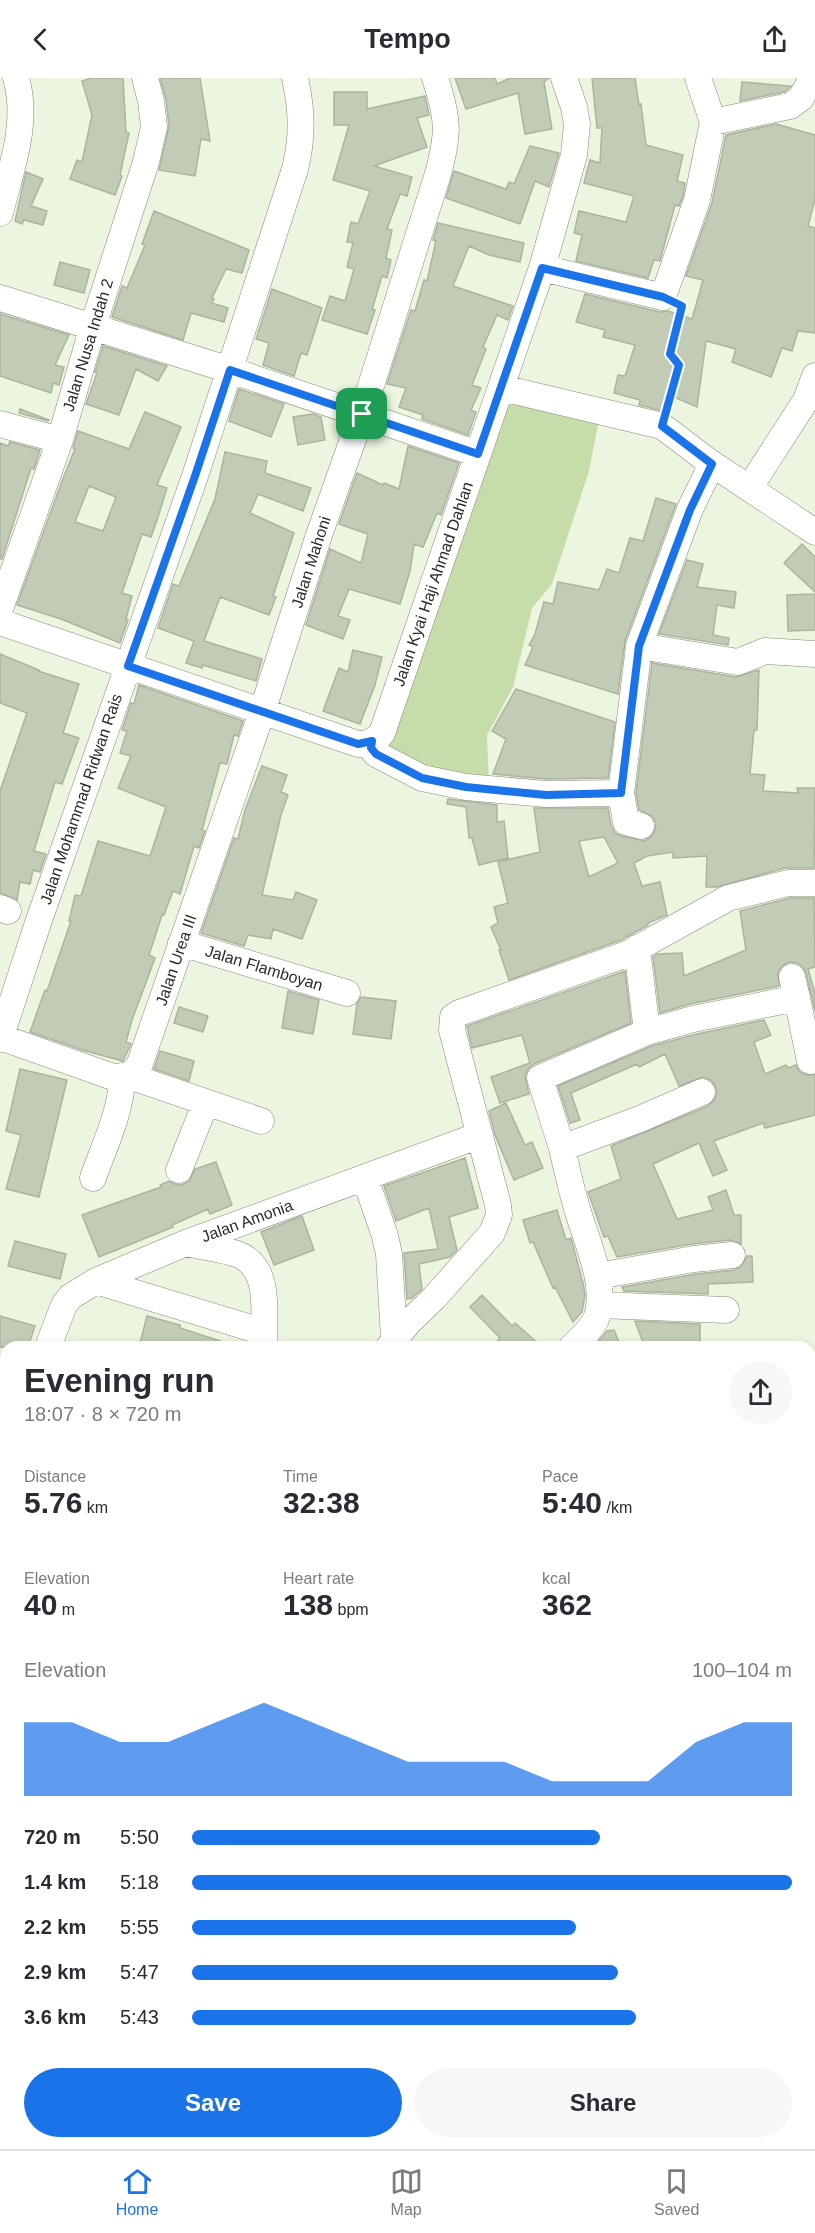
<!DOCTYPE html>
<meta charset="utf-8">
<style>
:root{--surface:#fff;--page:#f7f7f7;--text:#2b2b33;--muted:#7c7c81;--line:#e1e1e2;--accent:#1a73e8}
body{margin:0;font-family:Arial,sans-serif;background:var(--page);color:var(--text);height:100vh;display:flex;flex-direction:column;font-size:22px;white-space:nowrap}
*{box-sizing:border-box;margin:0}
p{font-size:20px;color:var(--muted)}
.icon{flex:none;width:33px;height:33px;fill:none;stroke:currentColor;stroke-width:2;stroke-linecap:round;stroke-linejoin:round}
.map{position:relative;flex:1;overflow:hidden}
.side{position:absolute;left:0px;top:1263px;width:816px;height:808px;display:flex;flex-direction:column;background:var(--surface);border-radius:18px 18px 0 0;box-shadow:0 3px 9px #0003}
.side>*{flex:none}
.pin{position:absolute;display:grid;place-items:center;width:51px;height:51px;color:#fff;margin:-26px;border-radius:12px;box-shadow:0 3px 9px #0006}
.round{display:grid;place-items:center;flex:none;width:63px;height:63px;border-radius:32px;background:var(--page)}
.summary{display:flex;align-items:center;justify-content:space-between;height:102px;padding:0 24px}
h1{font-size:33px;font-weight:700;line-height:45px}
.stats{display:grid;grid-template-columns:repeat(3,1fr);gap:9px;height:102px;padding:6px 24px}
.stats div{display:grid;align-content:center}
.stats b{font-size:30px;font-weight:700}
.stats small{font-size:16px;font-weight:400}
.stats p{font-size:16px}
.chart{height:168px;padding:12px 24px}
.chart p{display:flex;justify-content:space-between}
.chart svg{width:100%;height:108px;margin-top:6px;fill:var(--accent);opacity:.7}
.button{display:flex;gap:12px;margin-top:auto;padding:12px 24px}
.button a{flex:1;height:69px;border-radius:36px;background:var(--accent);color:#fff;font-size:24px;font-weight:700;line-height:69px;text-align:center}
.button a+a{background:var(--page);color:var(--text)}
ul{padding:0 24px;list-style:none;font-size:20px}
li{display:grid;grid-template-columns:96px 72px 1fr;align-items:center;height:45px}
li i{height:15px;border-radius:8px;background:var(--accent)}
header{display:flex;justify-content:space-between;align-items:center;height:78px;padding:0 24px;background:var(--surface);font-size:27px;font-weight:700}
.tabs{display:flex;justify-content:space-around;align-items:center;height:84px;border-top:2px solid var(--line);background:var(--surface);font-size:16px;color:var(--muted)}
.tabs a{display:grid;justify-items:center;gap:3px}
.tabs .active{color:var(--accent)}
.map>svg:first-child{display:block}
.green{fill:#c6dca9}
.building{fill:#c1cbb6;stroke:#abb49f;stroke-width:1.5;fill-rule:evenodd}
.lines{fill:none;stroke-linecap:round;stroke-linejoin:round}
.minor-casing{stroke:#838c78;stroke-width:27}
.path{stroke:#afb7a5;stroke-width:3;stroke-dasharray:6 3;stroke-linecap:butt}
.minor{stroke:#fff;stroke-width:26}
.route-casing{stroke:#fff;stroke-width:12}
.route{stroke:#1a73e8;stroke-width:8}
.labels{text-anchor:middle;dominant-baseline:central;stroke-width:6;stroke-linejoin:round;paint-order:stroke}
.street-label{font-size:16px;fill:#292d24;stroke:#fff}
</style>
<header><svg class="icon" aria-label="back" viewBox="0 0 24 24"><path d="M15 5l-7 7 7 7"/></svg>Tempo<svg class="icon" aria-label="share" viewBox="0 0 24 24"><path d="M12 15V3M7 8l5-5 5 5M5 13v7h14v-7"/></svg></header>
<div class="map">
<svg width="815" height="2071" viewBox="0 0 815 2071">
<rect width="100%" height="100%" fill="#ebf5df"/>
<path class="green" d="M 511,311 L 600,336 L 589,393 L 552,506 L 532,530 L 513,609 L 487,657 L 489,710 L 386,674 Z"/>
<path class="building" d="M 92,0 L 123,0 L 126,54 L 129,55 L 120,97 L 122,98 L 115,117 L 70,101 L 77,82 L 82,84 L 92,37 L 82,3 Z
M 160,0 L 200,0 L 210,63 L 201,61 L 195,98 L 159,92 L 169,48 L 166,21 Z
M 455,0 L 495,0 L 497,6 L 510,0 L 549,0 L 544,4 L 552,51 L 525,56 L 518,15 L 466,31 Z
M 592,0 L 635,0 L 639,27 L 641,26 L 646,67 L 683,77 L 677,103 L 685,105 L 683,118 L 679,128 L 675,127 L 660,183 L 654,182 L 648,200 L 576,183 L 582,157 L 574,155 L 579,133 L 626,144 L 634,118 L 584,105 L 590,82 L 600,85 L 602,50 L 597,50 Z
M 742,4 L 791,8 L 784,14 L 740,23 Z
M 334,14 L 367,14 L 367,31 L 425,18 L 429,37 L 417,40 L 427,69 L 374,88 L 412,99 L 407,118 L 400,116 L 387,151 L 392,152 L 386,180 L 391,182 L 387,200 L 382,198 L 372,232 L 375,232 L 367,256 L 322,242 L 330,218 L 345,223 L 354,191 L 347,189 L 353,165 L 347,164 L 351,144 L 358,146 L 370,113 L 333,102 L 349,47 L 334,47 Z
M 776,46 L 815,57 L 815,121 L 808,148 L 815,150 L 815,255 L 798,253 L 792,273 L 782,270 L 771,299 L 732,284 L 736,271 L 706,263 L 697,329 L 667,316 L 663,333 L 639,327 L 640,322 L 614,315 L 618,297 L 625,298 L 635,267 L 603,259 L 605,252 L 576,244 L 585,216 L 660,234 L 668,233 L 692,241 L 703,202 L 686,198 L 712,125 L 726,57 Z
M 530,68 L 559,75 L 549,109 L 535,103 L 520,146 L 446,120 L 454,93 L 506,111 L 509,104 L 514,106 Z
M 26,94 L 43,101 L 31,128 L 47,133 L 43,147 L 24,142 L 22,146 L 15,143 Z
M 154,133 L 249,172 L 242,195 L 226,191 L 212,220 L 214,221 L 212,225 L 228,230 L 224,244 L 191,235 L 183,262 L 112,239 L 122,208 L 127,210 L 145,167 L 142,166 Z
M 438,145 L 524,165 L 520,184 L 489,177 L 469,168 L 453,208 L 513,228 L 508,242 L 497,237 L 483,269 L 486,271 L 472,307 L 481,310 L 471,332 L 476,334 L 468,357 L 422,341 L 423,337 L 399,329 L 406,310 L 387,306 L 411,232 L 415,233 L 424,202 L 427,203 L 436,163 L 433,162 Z
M 60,184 L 90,192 L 84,215 L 54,207 Z
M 272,211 L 322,230 L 307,277 L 301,275 L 294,298 L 263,287 L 269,265 L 256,261 Z
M 0,236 L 69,257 L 55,287 L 64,289 L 59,307 L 53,305 L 51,315 L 0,298 Z
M 103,268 L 167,288 L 158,303 L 136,291 L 119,337 L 86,326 L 97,295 L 95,294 Z
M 239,311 L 284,326 L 271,359 L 229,343 Z
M 20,331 L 49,342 L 48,343 L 19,335 Z
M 145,334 L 181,349 L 157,407 L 167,410 L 158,439 L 151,459 L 142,456 L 122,515 L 132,518 L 126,541 L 128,542 L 120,565 L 61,541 L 17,527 L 62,403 L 75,371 L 73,370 L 78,353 L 129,371 ZM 89,408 L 116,419 L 103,453 L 75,444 Z
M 313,336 L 321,339 L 325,362 L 298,367 L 293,339 Z
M 10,364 L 40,372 L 34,391 L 31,390 L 2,481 L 0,481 L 0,365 L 8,368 Z
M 408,368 L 459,385 L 441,437 L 437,435 L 423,469 L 414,466 L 410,493 L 400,526 L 349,511 L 338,538 L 350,542 L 343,561 L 306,547 L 330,471 L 361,485 L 368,456 L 339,446 L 357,395 L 383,407 L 384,405 L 399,411 Z
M 225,374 L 267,383 L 265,395 L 311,410 L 303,433 L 258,416 L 250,435 L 294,455 L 273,518 L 276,519 L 269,537 L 220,519 L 204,563 L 262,581 L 256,603 L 203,587 L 202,590 L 186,585 L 194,563 L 158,550 L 173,506 L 179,508 L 215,421 Z
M 656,420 L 676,426 L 625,563 L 618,616 L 525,587 L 533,569 L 529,567 L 535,556 L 544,524 L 553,526 L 558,504 L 599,512 L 607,491 L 619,495 L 630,460 L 643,463 Z
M 802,466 L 815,479 L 815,514 L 784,485 Z
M 687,482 L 703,486 L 697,509 L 736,514 L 734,530 L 717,527 L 713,557 L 729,560 L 728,567 L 659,556 Z
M 815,516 L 815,552 L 788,553 L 787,517 Z
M 353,572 L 382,579 L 375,607 L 360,646 L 323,633 L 339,590 L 348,594 Z
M 0,576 L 39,592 L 38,593 L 79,606 L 63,655 L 79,660 L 62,706 L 55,704 L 34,773 L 46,776 L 40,794 L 33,792 L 30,806 L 20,804 L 17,822 L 0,815 L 0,713 L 27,635 L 0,625 Z
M 652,585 L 736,599 L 759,592 L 757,652 L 754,652 L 750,696 L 765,697 L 763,713 L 798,715 L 797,710 L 815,710 L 814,790 L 785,790 L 717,809 L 706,809 L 707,778 L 673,780 L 673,774 L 647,778 L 634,785 L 642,808 L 660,804 L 667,837 L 648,845 L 648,847 L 621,862 L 509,902 L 499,872 L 501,872 L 491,849 L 498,845 L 494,829 L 508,825 L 498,784 L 540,774 L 534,730 L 608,730 L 611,747 L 615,755 L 622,758 L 644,763 L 651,759 L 655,752 L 656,745 L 652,738 L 639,732 L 636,715 ZM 604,759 L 618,785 L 589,799 L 579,763 Z
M 139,607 L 243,643 L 238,658 L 234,657 L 227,686 L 220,685 L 202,752 L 205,753 L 199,770 L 194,768 L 180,816 L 173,813 L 164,837 L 162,837 L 149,877 L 155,880 L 132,942 L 126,964 L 131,966 L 123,983 L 82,972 L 30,954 L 45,912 L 47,913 L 71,843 L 69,843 L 75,817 L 81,818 L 98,763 L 150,778 L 166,729 L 118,710 L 131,678 L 120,675 L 127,653 L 122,652 L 131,625 L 134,626 Z
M 516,611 L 615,644 L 608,700 L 547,701 L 493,696 L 506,661 L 492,653 Z
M 262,688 L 287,697 L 281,714 L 288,717 L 281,737 L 262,817 L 293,822 L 296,814 L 317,822 L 302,861 L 273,851 L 271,861 L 248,857 L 244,868 L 201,855 L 234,760 L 238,761 L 245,732 Z
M 448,721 L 497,727 L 497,744 L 504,743 L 508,780 L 479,787 L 472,760 L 469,760 L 466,729 L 447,726 Z
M 790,820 L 814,820 L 815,889 L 808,891 L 815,915 L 815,933 L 806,895 L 803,889 L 797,885 L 789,884 L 782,888 L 778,894 L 779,908 L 690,926 L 660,935 L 653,879 L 657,876 L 682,875 L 684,898 L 746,872 L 740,833 Z
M 625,893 L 631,945 L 534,986 L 528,991 L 525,998 L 529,1016 L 500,1025 L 491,999 L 530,985 L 522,957 L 472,970 L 467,948 Z
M 288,913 L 319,922 L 313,956 L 282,950 Z
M 361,919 L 396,923 L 391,961 L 353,956 L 357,926 Z
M 179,929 L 208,938 L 203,954 L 174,945 Z
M 764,942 L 771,957 L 754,964 L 765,996 L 786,987 L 788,990 L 796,987 L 799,993 L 805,997 L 815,997 L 815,1037 L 765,1050 L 763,1045 L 714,1063 L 727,1092 L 713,1098 L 699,1065 L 653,1086 L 677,1141 L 713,1132 L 708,1119 L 726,1112 L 734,1137 L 741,1137 L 741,1166 L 730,1162 L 692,1166 L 617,1179 L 608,1158 L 604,1159 L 588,1114 L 621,1101 L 611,1068 L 708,1028 L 714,1022 L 717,1015 L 716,1009 L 711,1002 L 703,999 L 679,1008 L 665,976 L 639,989 L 637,986 L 571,1015 L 580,1042 L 570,1045 L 558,1008 L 652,968 L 697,956 Z
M 160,973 L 194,983 L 189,1003 L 154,991 Z
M 20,991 L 67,1002 L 39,1119 L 6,1111 L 21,1057 L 6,1053 Z
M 506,1025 L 525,1067 L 532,1064 L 543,1090 L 514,1102 L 495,1057 L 489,1033 Z
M 465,1080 L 478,1130 L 449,1139 L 457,1172 L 450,1179 L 419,1186 L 422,1211 L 412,1220 L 407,1221 L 404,1175 L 438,1171 L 429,1130 L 396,1143 L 384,1108 Z
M 216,1084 L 232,1127 L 210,1136 L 208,1131 L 172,1147 L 173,1149 L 99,1179 L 82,1137 L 161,1109 L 160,1107 L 169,1103 L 174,1106 L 182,1107 L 189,1103 L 195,1091 Z
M 557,1132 L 566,1162 L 571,1160 L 583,1205 L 585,1217 L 582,1234 L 573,1244 L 555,1209 L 553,1210 L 533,1164 L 530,1165 L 523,1142 Z
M 302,1138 L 314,1172 L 274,1187 L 261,1154 Z
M 15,1163 L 66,1176 L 60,1201 L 8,1188 Z
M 747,1178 L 752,1178 L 753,1204 L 708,1206 L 708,1216 L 624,1213 L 622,1209 L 696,1196 L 734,1192 L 741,1189 Z
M 482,1217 L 512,1248 L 515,1245 L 542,1269 L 492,1269 L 500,1260 L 470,1229 Z
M 0,1238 L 35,1248 L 28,1269 L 0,1269 Z
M 147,1238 L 180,1247 L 180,1250 L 230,1266 L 230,1269 L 139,1269 Z
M 635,1243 L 700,1246 L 700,1266 L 644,1267 Z
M 614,1252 L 621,1269 L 594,1269 L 607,1253 Z"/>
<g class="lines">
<defs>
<path id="minor" d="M 713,44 L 790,28 L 801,20 L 812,0
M 0,135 C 11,91 29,45 16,0
M 542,190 L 663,219 L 697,122 L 713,44 L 698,0
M 0,220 L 230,292 L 478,376
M 502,310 L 662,348 L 708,383 L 815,454
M 0,346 L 60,362
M 712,386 L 690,431 L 639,568 L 738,584 L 765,573 L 815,576
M 750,409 L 806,322 L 815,298
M 0,531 L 60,362 L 93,248 L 146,84 L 154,49 L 151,23 L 145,0
M 0,544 L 358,666 C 368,666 376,663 382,655 L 542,190 L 574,77 L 577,46 L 574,29 L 564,0
M 372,663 L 371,670 L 376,676 L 422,700 L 466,709 L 546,716 L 621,715 L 639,568
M 621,715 L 626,744 L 641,748
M 0,830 L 8,833
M 181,865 L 347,915
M 637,870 L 647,954
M 792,899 L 797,920
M 0,959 L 113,999 L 129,998 L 139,988 L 262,634 L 319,457 L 362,336 L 437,99 C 449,57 449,42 435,0
M 0,961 L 38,845 L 195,398 L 295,91 C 303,59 302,32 295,0
M 129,998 L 261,1043
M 562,1070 L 540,1000 L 647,954 L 693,941 L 797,920 L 810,983
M 179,1092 L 206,1024
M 93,1100 C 104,1068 122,1033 122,998
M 365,1100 L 385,1158 L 389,1176 L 394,1260
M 186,1165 C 202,1169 221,1171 237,1176 C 273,1189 263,1239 264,1269
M 598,1198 L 694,1181 L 732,1177
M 96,1203 L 264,1254
M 599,1227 L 726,1232
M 48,1269 L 64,1227 L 70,1219 L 96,1203 L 186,1165 L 480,1057
M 389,1269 L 408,1245 L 434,1220 L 492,1155 L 499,1137 L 498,1127 L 452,952 L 453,939 L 459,935 L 627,876 L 728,820 L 788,805 L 815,805
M 572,1269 C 581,1260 591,1252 596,1241 C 608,1211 588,1166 579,1137 C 572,1115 567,1092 562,1070 L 640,1041 L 702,1014
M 0,1308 L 6,1309
M 0,1405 L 6,1388
M 810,1492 L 815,1491
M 0,1556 L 6,1558
M 0,1701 L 6,1703
M 0,1790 L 6,1775
M 810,1805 L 815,1806
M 810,2041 L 815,2017
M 244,2066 L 246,2071
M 371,2066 L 373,2071
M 536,2066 L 537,2071
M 40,2071 L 42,2066
M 183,2071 L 185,2066
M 787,2071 L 793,2066"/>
</defs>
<use href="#minor" class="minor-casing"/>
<path class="path" d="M 667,328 L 679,287 L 670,276 L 681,232
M 810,1912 L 815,1911
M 657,2066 L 661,2071
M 702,2071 L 713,2066"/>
<use href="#minor" class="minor"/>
</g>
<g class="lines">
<defs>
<path id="route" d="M 542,190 L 663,219 L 682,228 L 670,276 L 679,287 L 662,348 L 712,386 L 690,432 L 639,568 L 621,715 L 546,717 L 466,709 L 422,700 L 376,676 L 371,670 L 372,663 L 358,666 L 128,588 L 195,398 L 230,292 L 478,376 Z"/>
</defs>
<use href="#route" class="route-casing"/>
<use href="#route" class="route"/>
</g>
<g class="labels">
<g class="street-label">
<text transform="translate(88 267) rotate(-73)">Jalan Nusa Indah 2</text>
<text transform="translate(311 484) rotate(-72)">Jalan Mahoni</text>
<text transform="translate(433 506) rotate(-71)">Jalan Kyai Haji Ahmad Dahlan</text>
<text transform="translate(81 721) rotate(-71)">Jalan Mohammad Ridwan Rais</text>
<text transform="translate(176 882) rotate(-71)">Jalan Urea III</text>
<text transform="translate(264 890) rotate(17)">Jalan Flamboyan</text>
<text transform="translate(247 1143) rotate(-20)">Jalan Amonia</text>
</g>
</g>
</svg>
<div class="pin" style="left:362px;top:336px;background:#1e9e55"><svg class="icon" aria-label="arrive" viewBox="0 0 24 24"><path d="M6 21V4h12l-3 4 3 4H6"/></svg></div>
<section class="side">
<div class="summary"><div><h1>Evening run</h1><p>18:07 · 8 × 720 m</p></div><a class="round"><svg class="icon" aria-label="share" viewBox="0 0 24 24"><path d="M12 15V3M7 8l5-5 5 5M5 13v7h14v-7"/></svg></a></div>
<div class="stats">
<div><p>Distance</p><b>5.76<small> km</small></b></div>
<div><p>Time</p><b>32:38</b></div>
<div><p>Pace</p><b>5:40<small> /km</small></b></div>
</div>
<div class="stats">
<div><p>Elevation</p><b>40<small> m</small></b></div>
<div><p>Heart rate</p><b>138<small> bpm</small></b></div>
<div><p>kcal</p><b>362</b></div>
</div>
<div class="chart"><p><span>Elevation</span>100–104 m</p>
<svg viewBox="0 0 160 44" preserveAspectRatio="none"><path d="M0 44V14L10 14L20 22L30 22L40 14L50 6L60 14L70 22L80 30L90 30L100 30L110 38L120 38L130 38L140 22L150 14L160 14V44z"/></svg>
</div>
<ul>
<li><b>720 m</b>5:50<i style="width:68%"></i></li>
<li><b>1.4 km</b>5:18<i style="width:100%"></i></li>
<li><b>2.2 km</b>5:55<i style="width:64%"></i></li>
<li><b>2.9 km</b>5:47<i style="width:71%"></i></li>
<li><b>3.6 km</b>5:43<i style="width:74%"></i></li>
</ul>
<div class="button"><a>Save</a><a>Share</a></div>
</section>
</div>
<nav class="tabs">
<a class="active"><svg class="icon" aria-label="home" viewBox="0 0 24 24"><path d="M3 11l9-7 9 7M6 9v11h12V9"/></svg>Home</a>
<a><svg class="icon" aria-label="map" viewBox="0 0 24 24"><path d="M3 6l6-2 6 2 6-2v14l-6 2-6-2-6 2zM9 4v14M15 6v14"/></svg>Map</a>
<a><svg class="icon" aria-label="saved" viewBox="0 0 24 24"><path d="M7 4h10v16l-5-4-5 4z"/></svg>Saved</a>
</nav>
